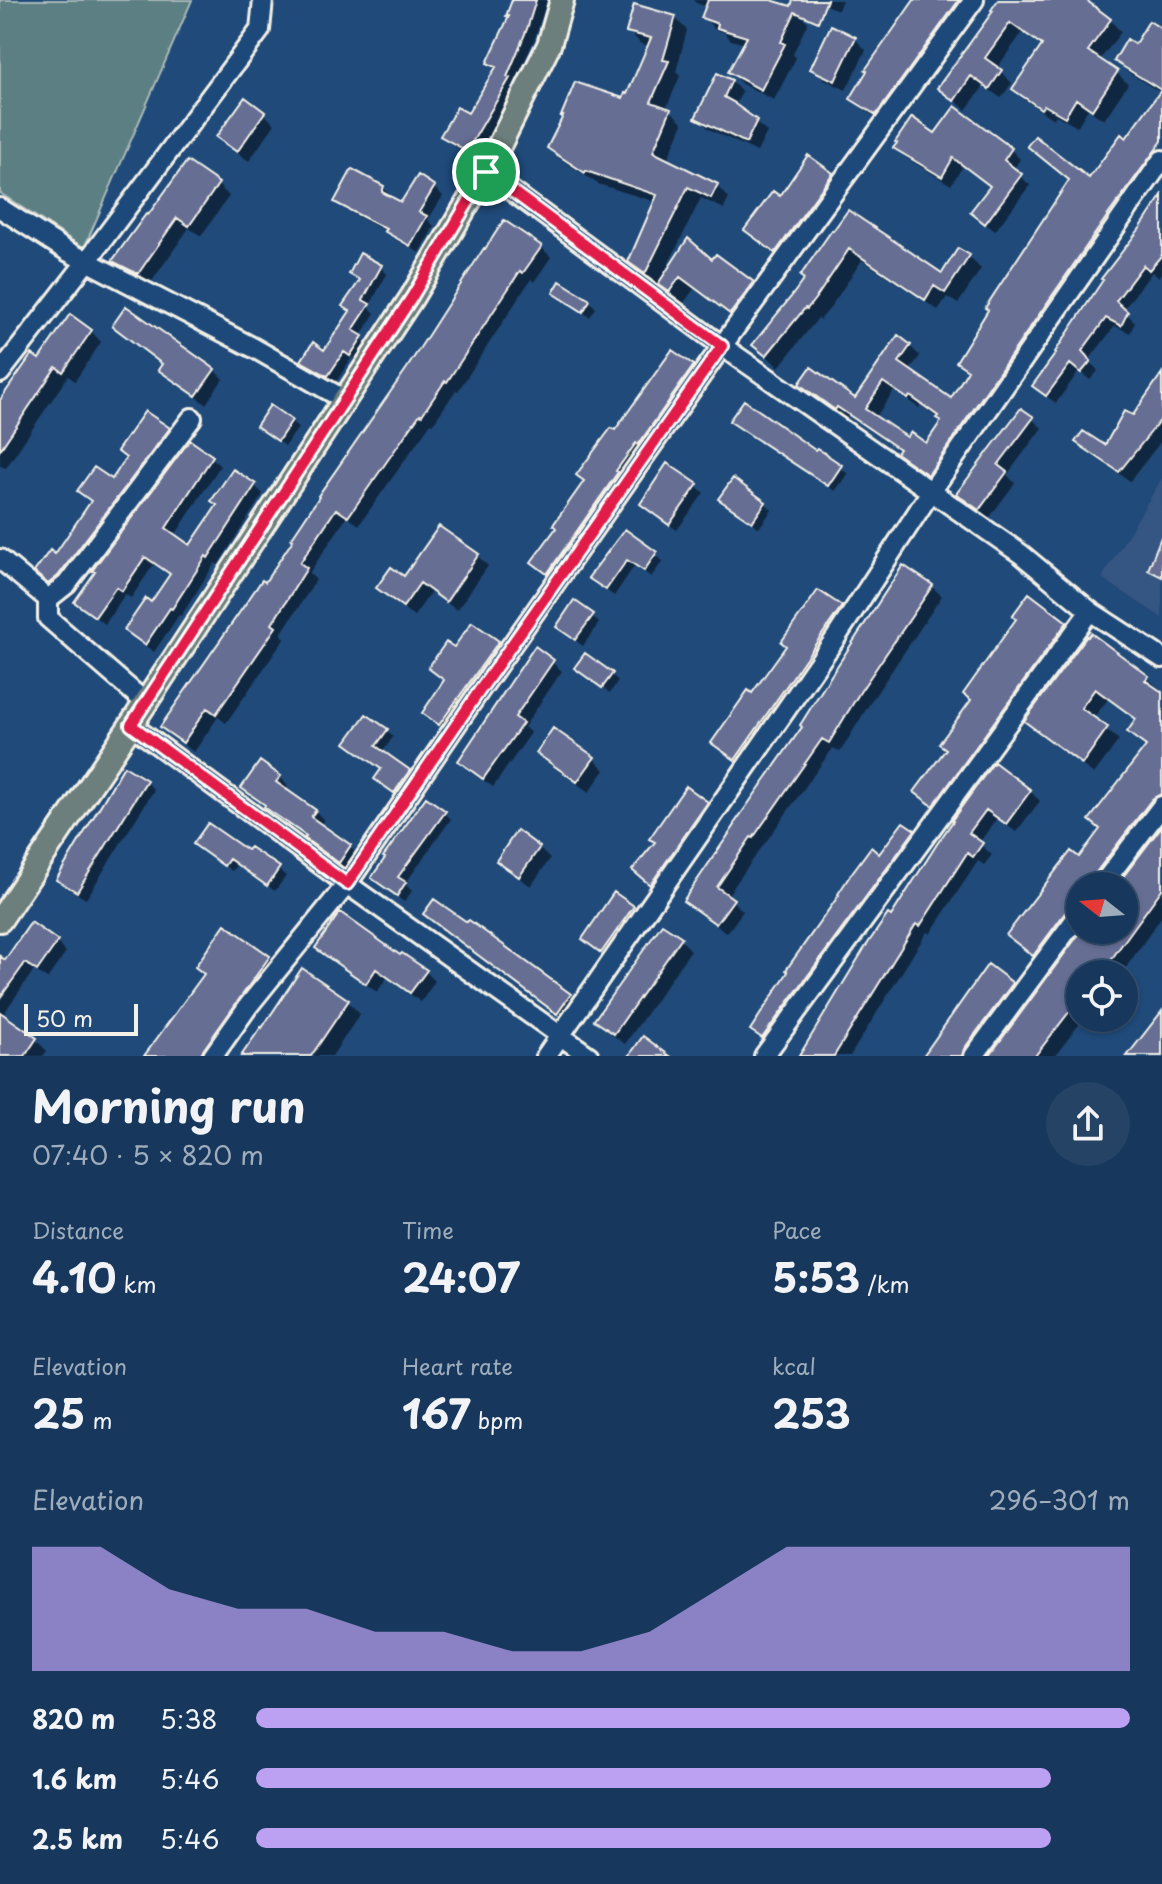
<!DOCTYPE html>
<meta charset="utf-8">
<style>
:root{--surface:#17385c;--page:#244365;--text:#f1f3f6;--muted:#9eacbb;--line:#365272;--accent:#bca0f2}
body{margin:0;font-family:"Playpen Sans",sans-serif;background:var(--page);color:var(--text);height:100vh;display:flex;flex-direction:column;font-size:30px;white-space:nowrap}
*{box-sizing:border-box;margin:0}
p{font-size:26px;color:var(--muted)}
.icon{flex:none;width:44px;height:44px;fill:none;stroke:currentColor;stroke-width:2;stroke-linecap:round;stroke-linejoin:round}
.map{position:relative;height:1056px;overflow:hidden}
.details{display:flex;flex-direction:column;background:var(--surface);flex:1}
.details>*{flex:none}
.needle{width:52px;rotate:287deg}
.tools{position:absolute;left:1066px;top:872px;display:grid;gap:16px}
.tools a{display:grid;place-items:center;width:72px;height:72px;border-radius:50%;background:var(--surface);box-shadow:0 2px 6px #0004,0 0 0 2px var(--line);font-size:40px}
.scale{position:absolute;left:24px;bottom:20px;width:114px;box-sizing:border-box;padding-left:8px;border:4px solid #f4f1e8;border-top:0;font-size:22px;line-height:28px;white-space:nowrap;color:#f4f1e8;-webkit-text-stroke:6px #1f4a7a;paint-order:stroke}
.pin{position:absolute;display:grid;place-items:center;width:68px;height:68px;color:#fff;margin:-34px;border:4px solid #fff;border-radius:50%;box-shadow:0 2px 8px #0007}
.round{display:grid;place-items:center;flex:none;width:84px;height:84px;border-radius:42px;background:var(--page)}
.summary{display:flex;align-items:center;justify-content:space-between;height:136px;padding:0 32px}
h1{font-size:44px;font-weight:700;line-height:60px}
.stats{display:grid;grid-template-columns:repeat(3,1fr);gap:12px;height:136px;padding:8px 32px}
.stats div{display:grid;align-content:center}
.stats b{font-size:40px;font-weight:700}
.stats small{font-size:22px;font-weight:400}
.stats p{font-size:22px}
.chart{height:224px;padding:16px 32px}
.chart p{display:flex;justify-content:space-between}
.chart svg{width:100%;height:144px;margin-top:8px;fill:var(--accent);opacity:.7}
ul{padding:0 32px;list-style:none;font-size:26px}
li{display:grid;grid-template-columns:128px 96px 1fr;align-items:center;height:60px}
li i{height:20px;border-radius:10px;background:var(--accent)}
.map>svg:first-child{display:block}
.built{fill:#345582}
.green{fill:#5c7f83;stroke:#a8b8b6;stroke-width:2}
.shadow{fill:#0007;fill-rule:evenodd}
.building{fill:#666e94;stroke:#f4f1e8;stroke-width:2;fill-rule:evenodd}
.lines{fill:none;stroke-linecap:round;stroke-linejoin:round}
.minor-casing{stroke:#f4f1e8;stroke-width:24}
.major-casing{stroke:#f4f1e8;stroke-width:28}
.minor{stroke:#1f4a7a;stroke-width:18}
.major{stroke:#6c7f7c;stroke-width:22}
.route-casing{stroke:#fff;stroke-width:16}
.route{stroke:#e11d48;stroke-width:10}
</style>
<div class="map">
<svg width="1162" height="1056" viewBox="0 0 1162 1056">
<rect width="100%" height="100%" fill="#1f4a7a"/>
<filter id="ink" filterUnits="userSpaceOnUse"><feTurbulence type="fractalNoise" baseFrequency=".0125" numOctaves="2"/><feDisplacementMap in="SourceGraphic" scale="16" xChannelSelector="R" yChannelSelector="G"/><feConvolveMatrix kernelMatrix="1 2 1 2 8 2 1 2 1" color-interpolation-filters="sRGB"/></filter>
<g filter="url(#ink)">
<path class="built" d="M 1162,478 L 1162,618 L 1102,578 Z"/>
<path class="green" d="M 0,0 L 192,0 L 84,248 L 0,193 Z"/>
<path class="shadow" d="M 514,0 L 547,0 L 535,38 L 514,85 L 517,88 L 476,158 L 451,144 L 442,135 L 469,116 L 496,70 L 489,63 L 510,17 Z
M 693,0 L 763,0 L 796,10 L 808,22 L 793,54 L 796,58 L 774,100 L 742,84 L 730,72 L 745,44 L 731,40 L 724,32 L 716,30 L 704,18 L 707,7 L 696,3 Z
M 812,0 L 842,0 L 838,10 Z
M 917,0 L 964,0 L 887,124 L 863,109 L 853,98 Z
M 1001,0 L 1088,0 L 1086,3 L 1110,20 L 1121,32 L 1099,61 L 1117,73 L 1128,84 L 1104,120 L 1088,109 L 1077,127 L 1056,115 L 1053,119 L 1025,100 L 1014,89 L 1043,47 L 1022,33 L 997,68 L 1012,83 L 1001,98 L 984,86 L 966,110 L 940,88 L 996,12 Z
M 675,18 L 687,30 L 676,72 L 680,76 L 666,109 L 670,110 L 683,123 L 667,161 L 716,185 L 729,198 L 724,209 L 701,198 L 663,275 L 665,277 L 713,262 L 752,284 L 766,297 L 745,326 L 694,289 L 683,304 L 659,282 L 658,285 L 643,274 L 630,261 L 656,202 L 598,184 L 562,160 L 549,148 L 628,96 L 650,46 L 641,44 L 629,31 Z
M 1162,31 L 1162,135 L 1161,93 L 1128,72 L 1117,60 Z
M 855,39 L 866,50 L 846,90 L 824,79 L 813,68 Z
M 731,81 L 742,92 L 735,106 L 767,132 L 757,152 L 709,129 L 698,118 Z
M 245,100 L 264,114 L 275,124 L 249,161 L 230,148 L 219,137 Z
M 956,109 L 1011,150 L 1020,159 L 1013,170 L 1030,185 L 995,231 L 982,221 L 991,187 L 963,166 L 951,185 L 905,157 L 896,148 L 936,136 Z
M 1155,150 L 1162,157 L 939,483 L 909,463 L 899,452 L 900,451 L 848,416 L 846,419 L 811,394 L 801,383 L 855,401 L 910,346 L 920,356 L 909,371 L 951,401 L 969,373 L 959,362 L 990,310 L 1089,181 ZM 894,391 L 919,408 L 920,405 L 943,422 L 926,446 L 908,440 L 875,418 Z
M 187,163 L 218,185 L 229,196 L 201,236 L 189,228 L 150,284 L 126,272 L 115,261 L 149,218 Z
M 832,174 L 843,185 L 786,263 L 757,241 L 746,230 L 780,199 Z
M 383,188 L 392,197 L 391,199 L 402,205 L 434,188 L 443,196 L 428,220 L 434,226 L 420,253 L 396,240 L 389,233 L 346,210 L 337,201 Z
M 1162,199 L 1162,273 L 1158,277 L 1152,272 L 1123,310 L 1135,322 L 1130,333 L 1115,326 L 1089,360 L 1098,371 L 1090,380 L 1079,371 L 1056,403 L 1043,394 Z
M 849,213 L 943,275 L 959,250 L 969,257 L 981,269 L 958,304 L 947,297 L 938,310 L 862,260 L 830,308 L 820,320 L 818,318 L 779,367 L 755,345 L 793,298 Z
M 541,247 L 551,257 L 534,282 L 531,279 L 458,391 L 456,390 L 433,424 L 431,423 L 359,525 L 347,517 L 309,573 L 316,580 L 281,634 L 285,638 L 226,723 L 218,717 L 194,752 L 172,737 L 162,727 L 265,584 L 322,497 Z
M 380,267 L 387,274 L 369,307 L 375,313 L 360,337 L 368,345 L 357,361 L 352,357 L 336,382 L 310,367 L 303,361 L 325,352 L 351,312 L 345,306 L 361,282 L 352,273 Z
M 555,292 L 589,301 L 596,308 L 590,317 L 562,299 Z
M 115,326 L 214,370 L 223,379 L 206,404 L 170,379 L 160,370 L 164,365 L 124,335 Z
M 91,331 L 101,342 L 75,381 L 68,376 L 6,468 L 0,466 L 0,404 L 39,362 Z
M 692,367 L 700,375 L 556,580 L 534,562 L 558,528 L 615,433 Z
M 1162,376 L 1162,440 L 1130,481 L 1087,452 L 1078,442 L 1106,448 L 1133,417 Z
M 1032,419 L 1042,428 L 1007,475 L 1015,483 L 989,518 L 968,503 L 958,494 Z
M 291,421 L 298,428 L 285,446 L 258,425 Z
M 739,427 L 816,453 L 817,450 L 848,474 L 835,491 Z
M 168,429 L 177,439 L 59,592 L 46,581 L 56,557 L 92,503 L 80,491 L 112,482 L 128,459 Z
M 212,458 L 220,466 L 174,537 L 190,548 L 219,506 L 234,471 L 255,486 L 263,494 L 218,565 L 215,563 L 181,616 L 179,615 L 154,652 L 135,639 L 126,630 L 152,605 L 172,576 L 154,564 L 131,598 L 125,594 L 105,624 L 85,610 L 77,602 Z
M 668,466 L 704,493 L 677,530 L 649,511 Z
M 765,503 L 772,510 L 759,528 L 728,505 Z
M 625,532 L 663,561 L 651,577 L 635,565 L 614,596 L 598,584 Z
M 478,556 L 488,566 L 457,610 L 431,592 L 414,616 L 388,598 L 378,588 Z
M 931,586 L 942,596 L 870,703 L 840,752 L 833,748 L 727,896 L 743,911 L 727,933 L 696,911 L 686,901 L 804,727 Z
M 840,608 L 851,619 L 747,769 L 725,753 L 714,743 L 753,696 L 788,646 Z
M 592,616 L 599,623 L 583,646 L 558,627 Z
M 1066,623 L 1077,634 L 944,815 L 917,792 Z
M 1087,639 L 1147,677 L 1159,689 L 1157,691 L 1162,695 L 1162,812 L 1106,886 L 1080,886 L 1080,921 L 1046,966 L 1020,946 L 1008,935 L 1079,860 L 1101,830 L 1148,748 L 1130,732 L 1138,721 L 1108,699 L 1093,719 L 1119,740 L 1094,774 L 1038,733 L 1027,721 Z
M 498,642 L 507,651 L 449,732 L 424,712 L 446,682 L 430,668 L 454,650 Z
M 536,649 L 562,671 L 524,727 L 531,733 L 493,787 L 469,770 L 460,761 Z
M 576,668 L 611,674 L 618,681 L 610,693 Z
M 387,730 L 393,737 L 382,753 L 416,779 L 402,799 L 377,779 L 383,770 L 348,743 Z
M 554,731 L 594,759 L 605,770 L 589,792 L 549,764 L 538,753 Z
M 280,777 L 288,786 L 285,790 L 315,811 L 324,820 L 320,825 L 350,847 L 358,855 L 348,870 L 315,846 L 306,836 L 275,815 L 244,787 Z
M 146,781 L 154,790 L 86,899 L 67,888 L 58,879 Z
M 1030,791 L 1040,801 L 1016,832 L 997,818 L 979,843 L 992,855 L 984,865 L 978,861 L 930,934 L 927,932 L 850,1056 L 801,1056 L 956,821 Z
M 706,803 L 716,813 L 660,893 L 644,880 Z
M 444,812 L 451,819 L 405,884 L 412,891 L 404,902 L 374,878 Z
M 1162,829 L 1162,916 L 1125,969 L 1120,974 L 1080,974 L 1080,1018 L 1084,1018 L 1055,1056 L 991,1056 L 1085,930 L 1124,930 L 1124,886 L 1119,886 Z
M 913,832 L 921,839 L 771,1044 L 760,1037 L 752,1030 L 880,856 Z
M 539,848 L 550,859 L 531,886 L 509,871 L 498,860 Z
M 251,849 L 286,876 L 275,891 L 237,864 L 232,871 L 203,851 L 248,853 Z
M 633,908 L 644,919 L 613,962 L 595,949 L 584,938 Z
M 425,914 L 468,925 L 469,923 L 570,996 L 577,1003 L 565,1019 Z
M 32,925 L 57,943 L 66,952 L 47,979 L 34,970 L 2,1016 L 36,1040 L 47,1051 L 43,1056 L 2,1056 L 0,1055 L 0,963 L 5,962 Z
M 225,927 L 269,958 L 280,969 L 217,1056 L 146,1056 L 205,975 Z
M 680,939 L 691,950 L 625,1044 L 607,1031 L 596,1020 Z
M 317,947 L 401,958 L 425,971 L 435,981 L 421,1002 L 387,978 L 377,992 L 327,957 Z
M 1012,984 L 1023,996 L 979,1056 L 926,1056 Z
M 347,1001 L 360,1014 L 332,1056 L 242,1056 Z"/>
<path class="building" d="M 512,0 L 536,0 L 527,29 L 507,77 L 510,78 L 467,151 L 440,136 L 457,107 L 468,113 L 496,67 L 487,63 L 509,16 L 506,16 Z
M 708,0 L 771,0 L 791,6 L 793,0 L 827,0 L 818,22 L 795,12 L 781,42 L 785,44 L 761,90 L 728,72 L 747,37 L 717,28 L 718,24 L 701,18 Z
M 914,0 L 959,0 L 876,115 L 850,99 L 867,71 L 865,70 Z
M 998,0 L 1086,0 L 1111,19 L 1088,51 L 1118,71 L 1092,110 L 1076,99 L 1065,117 L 1044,105 L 1041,109 L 1012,89 L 1042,45 L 1010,23 L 985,58 L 1002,70 L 989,89 L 971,76 L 954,101 L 937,88 L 993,11 L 991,10 Z
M 634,4 L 676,16 L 663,60 L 669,61 L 651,102 L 671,109 L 653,152 L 718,184 L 711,198 L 688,187 L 645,274 L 628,262 L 657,195 L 586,171 L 585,173 L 547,148 L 563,116 L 561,116 L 575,82 L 623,98 L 625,93 L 627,94 L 651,38 L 626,32 Z
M 1149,21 L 1162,29 L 1162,141 L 1108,215 L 928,475 L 896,453 L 899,449 L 837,407 L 835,410 L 799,384 L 811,367 L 855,398 L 898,335 L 911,345 L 899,362 L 951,398 L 968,370 L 956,362 L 988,310 L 985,308 L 1069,180 L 1027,146 L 1035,136 L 1089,178 L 1121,134 L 1126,138 L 1161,90 L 1114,61 L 1127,39 L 1135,44 ZM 883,382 L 908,399 L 910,396 L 938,416 L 936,418 L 941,421 L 926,443 L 911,432 L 907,437 L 865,409 Z
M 831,25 L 856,37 L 835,81 L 810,69 Z
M 717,73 L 732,80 L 724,97 L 735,103 L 735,104 L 757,120 L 746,143 L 695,118 Z
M 245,97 L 265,112 L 237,152 L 216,137 Z
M 955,106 L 1012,148 L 1004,160 L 1022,174 L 985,224 L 970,212 L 990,186 L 953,158 L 942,177 L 893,148 L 897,143 L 895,142 L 912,117 L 935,133 Z
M 808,155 L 833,173 L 775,253 L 744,230 L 773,191 L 780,196 Z
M 187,161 L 219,183 L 189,226 L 177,218 L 138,274 L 112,261 L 146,214 L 148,215 Z
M 352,169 L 384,186 L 382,192 L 401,202 L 418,175 L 435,186 L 419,212 L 427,216 L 410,246 L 384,231 L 386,229 L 334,202 Z
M 1162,195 L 1162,255 L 1149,270 L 1143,265 L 1116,301 L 1128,312 L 1121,326 L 1106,318 L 1082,351 L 1091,361 L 1081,373 L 1070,364 L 1046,396 L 1032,386 L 1056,353 L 1055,352 L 1103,280 L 1101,279 L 1141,227 Z
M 848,210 L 942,273 L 958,248 L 970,255 L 945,293 L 934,286 L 925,300 L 849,249 L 818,295 L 807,309 L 805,308 L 766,356 L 752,345 L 791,297 L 804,279 L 800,276 L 832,230 L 833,231 Z
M 504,220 L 542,246 L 523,273 L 520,271 L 447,382 L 445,381 L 422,415 L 420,414 L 348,517 L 336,509 L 300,563 L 307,568 L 272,624 L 276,627 L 216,714 L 207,708 L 183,743 L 160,727 L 262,580 L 265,582 L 293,540 L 291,539 L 319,497 L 318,496 L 407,368 L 484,248 L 485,249 Z
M 688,238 L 712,259 L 716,254 L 754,282 L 730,314 L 680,277 L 669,292 L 658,284 Z
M 360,253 L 382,265 L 363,300 L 370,304 L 353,330 L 363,336 L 350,356 L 344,352 L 328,376 L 301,361 L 313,342 L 324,350 L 350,311 L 342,306 L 360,280 L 349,274 Z
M 560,281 L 590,300 L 583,312 L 553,293 Z
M 126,306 L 215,369 L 196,396 L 158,370 L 162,364 L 112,326 Z
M 70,314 L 92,330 L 63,372 L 56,367 L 0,450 L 0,400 L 32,354 L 39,359 Z
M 672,350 L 694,365 L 638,445 L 636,443 L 616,471 L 618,472 L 547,574 L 531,562 L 556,528 L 553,525 L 584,481 L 576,475 L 611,428 L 615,430 Z
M 1162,373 L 1162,418 L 1119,472 L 1075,442 L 1083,431 L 1105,445 L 1124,411 L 1133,415 Z
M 744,400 L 815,450 L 817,448 L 842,465 L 828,486 L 729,421 Z
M 270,405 L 292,420 L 278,441 L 256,426 Z
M 1021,408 L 1034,417 L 998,465 L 1007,472 L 979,510 L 956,494 Z
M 145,411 L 170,428 L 58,576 L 48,584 L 34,572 L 50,550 L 55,554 L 91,501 L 77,491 L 94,467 L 112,479 L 126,458 L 117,451 Z
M 190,440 L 213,456 L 166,528 L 190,545 L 217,505 L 211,501 L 233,469 L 256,484 L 208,558 L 206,556 L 172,609 L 170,608 L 145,645 L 124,630 L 146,598 L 151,602 L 170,574 L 145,557 L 122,591 L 116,587 L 95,617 L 74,602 L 95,572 L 92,571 L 97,564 Z
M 667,463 L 698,484 L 669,525 L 640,504 Z
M 733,478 L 766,502 L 752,522 L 718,499 Z
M 439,526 L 479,554 L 446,602 L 420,583 L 403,607 L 376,588 L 391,567 L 404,576 Z
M 625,529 L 657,552 L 644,571 L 627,560 L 606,590 L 588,578 Z
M 1161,537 L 1162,537 L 1162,577 L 1148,570 Z
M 903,565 L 933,585 L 860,692 L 829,743 L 822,739 L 753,838 L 751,837 L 717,887 L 734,899 L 716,924 L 683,901 L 735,825 L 734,824 L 802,727 L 800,725 L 832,674 Z
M 818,590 L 842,606 L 735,760 L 711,743 L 748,690 L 752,693 L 786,646 L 781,642 Z
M 1029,593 L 1067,622 L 933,806 L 914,792 L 946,749 L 939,744 L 971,700 L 963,694 L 1016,619 L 1012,616 Z
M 574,600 L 594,614 L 575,640 L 556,627 Z
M 472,622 L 499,641 L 439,725 L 422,713 L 444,680 L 428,668 L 446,642 L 454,647 Z
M 1091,633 L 1149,676 L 1145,680 L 1162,692 L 1162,794 L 1152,799 L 1091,879 L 1089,886 L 1080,886 L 1080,901 L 1070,906 L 1033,956 L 1006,935 L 1071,851 L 1079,857 L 1100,829 L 1089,820 L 1146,746 L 1127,732 L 1136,719 L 1095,689 L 1081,708 L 1108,727 L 1082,764 L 1024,721 L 1087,636 L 1088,637 Z
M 535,646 L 554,660 L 515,717 L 523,723 L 483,779 L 458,761 Z
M 585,653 L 613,673 L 602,688 L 574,668 Z
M 366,714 L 388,729 L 376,746 L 410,770 L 394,793 L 374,779 L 381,769 L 345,743 Z
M 553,728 L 595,757 L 577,782 L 536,753 Z
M 260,761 L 281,776 L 276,782 L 316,810 L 311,817 L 351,845 L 339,863 L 304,838 L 306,836 L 264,807 L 265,805 L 241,788 Z
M 994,762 L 1031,790 L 1006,824 L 986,810 L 969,833 L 983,843 L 973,857 L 967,853 L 920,926 L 916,924 L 834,1056 L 799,1056 L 864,949 L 888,914 L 891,916 L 937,844 L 953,821 L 952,820 Z
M 124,766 L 147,780 L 77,892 L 56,880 Z
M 686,786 L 708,802 L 650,885 L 632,870 L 655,842 L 649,839 Z
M 426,797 L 446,811 L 398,877 L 406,882 L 397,896 L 371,878 L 385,858 L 383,857 Z
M 903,822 L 915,830 L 762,1038 L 750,1030 L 788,972 L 786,970 L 839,895 L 838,894 L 851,874 L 871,847 L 879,854 Z
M 208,823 L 247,850 L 250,847 L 280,867 L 267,886 L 229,859 L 224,866 L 193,844 Z
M 1162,826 L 1162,889 L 1113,957 L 1099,974 L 1080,974 L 1080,998 L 1035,1056 L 989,1056 L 1082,930 L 1124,930 L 1124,886 L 1116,886 Z
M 517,830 L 540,847 L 519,877 L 496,861 Z
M 614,892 L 634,906 L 601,953 L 582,939 Z
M 434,899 L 467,922 L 469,920 L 571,994 L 557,1014 L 423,914 Z
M 340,912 L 400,955 L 402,953 L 427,970 L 410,993 L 376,969 L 366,984 L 315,948 Z
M 31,922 L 58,941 L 37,971 L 25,963 L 0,998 L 0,956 L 5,960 Z
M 225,924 L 270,956 L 199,1056 L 144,1056 L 204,974 L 195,967 Z
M 662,924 L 682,937 L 614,1034 L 594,1020 Z
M 988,964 L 1013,983 L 964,1049 L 962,1056 L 923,1056 Z
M 302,968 L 349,1000 L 311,1056 L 241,1056 L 261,1027 L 262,1028 Z
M 1162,1011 L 1162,1056 L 1127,1056 Z
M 0,1012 L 37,1038 L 25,1056 L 0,1056 Z
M 643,1036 L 670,1056 L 629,1056 Z"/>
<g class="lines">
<defs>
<path id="minor" d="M 486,172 L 722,346 L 1021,554 L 1090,611 L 1162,658
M 0,208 L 67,251 L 254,348 L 345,400
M 0,373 L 87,261 L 260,30 L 263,0
M 0,559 L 48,599 L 48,618 L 146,703
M 48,599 L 67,584 L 192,418
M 131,725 L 347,884 L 589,1056
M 1101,886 L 1162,806
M 213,1056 L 249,1005 L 347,884 L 480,690 L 722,346 L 974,0
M 546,1056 L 835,639 L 930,493 L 1162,160
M 764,1056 L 1090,611
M 974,1056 L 1080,913"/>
<path id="major" d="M 0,920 L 131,725 L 412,297 L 486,172 L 549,45 L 562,0"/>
</defs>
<use href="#minor" class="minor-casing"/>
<use href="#major" class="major-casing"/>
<use href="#minor" class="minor"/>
<use href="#major" class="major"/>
</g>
</g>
<g class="lines" filter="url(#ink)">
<defs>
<path id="route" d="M 486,172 L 722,346 L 480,690 L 347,884 L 131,725 L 412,297 Z"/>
</defs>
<use href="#route" class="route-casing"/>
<use href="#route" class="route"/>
</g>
</svg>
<div class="tools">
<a><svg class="needle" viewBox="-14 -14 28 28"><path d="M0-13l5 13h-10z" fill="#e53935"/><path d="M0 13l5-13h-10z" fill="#9eacbb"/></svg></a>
<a><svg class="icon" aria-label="locate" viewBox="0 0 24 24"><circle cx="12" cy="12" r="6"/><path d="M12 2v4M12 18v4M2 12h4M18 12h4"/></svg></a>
</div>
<div class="scale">50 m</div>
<div class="pin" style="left:486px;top:172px;background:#1e9e55"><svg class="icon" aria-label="arrive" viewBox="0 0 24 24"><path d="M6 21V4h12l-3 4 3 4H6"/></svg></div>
</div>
<section class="details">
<div class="summary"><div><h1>Morning run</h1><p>07:40 · 5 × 820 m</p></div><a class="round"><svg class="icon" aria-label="share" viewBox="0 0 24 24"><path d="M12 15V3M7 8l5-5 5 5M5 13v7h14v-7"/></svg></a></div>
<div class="stats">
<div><p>Distance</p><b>4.10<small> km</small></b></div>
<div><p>Time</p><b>24:07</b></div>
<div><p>Pace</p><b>5:53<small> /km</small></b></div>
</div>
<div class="stats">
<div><p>Elevation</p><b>25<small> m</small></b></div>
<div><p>Heart rate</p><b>167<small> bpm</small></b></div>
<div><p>kcal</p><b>253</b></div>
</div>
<div class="chart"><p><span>Elevation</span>296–301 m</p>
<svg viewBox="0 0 160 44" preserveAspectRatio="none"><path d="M0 44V6L10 6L20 19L30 25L40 25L50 32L60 32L70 38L80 38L90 32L100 19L110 6L120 6L130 6L140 6L150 6L160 6V44z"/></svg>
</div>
<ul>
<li><b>820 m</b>5:38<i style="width:100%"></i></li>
<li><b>1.6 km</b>5:46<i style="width:91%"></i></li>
<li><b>2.5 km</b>5:46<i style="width:91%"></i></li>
</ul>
</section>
